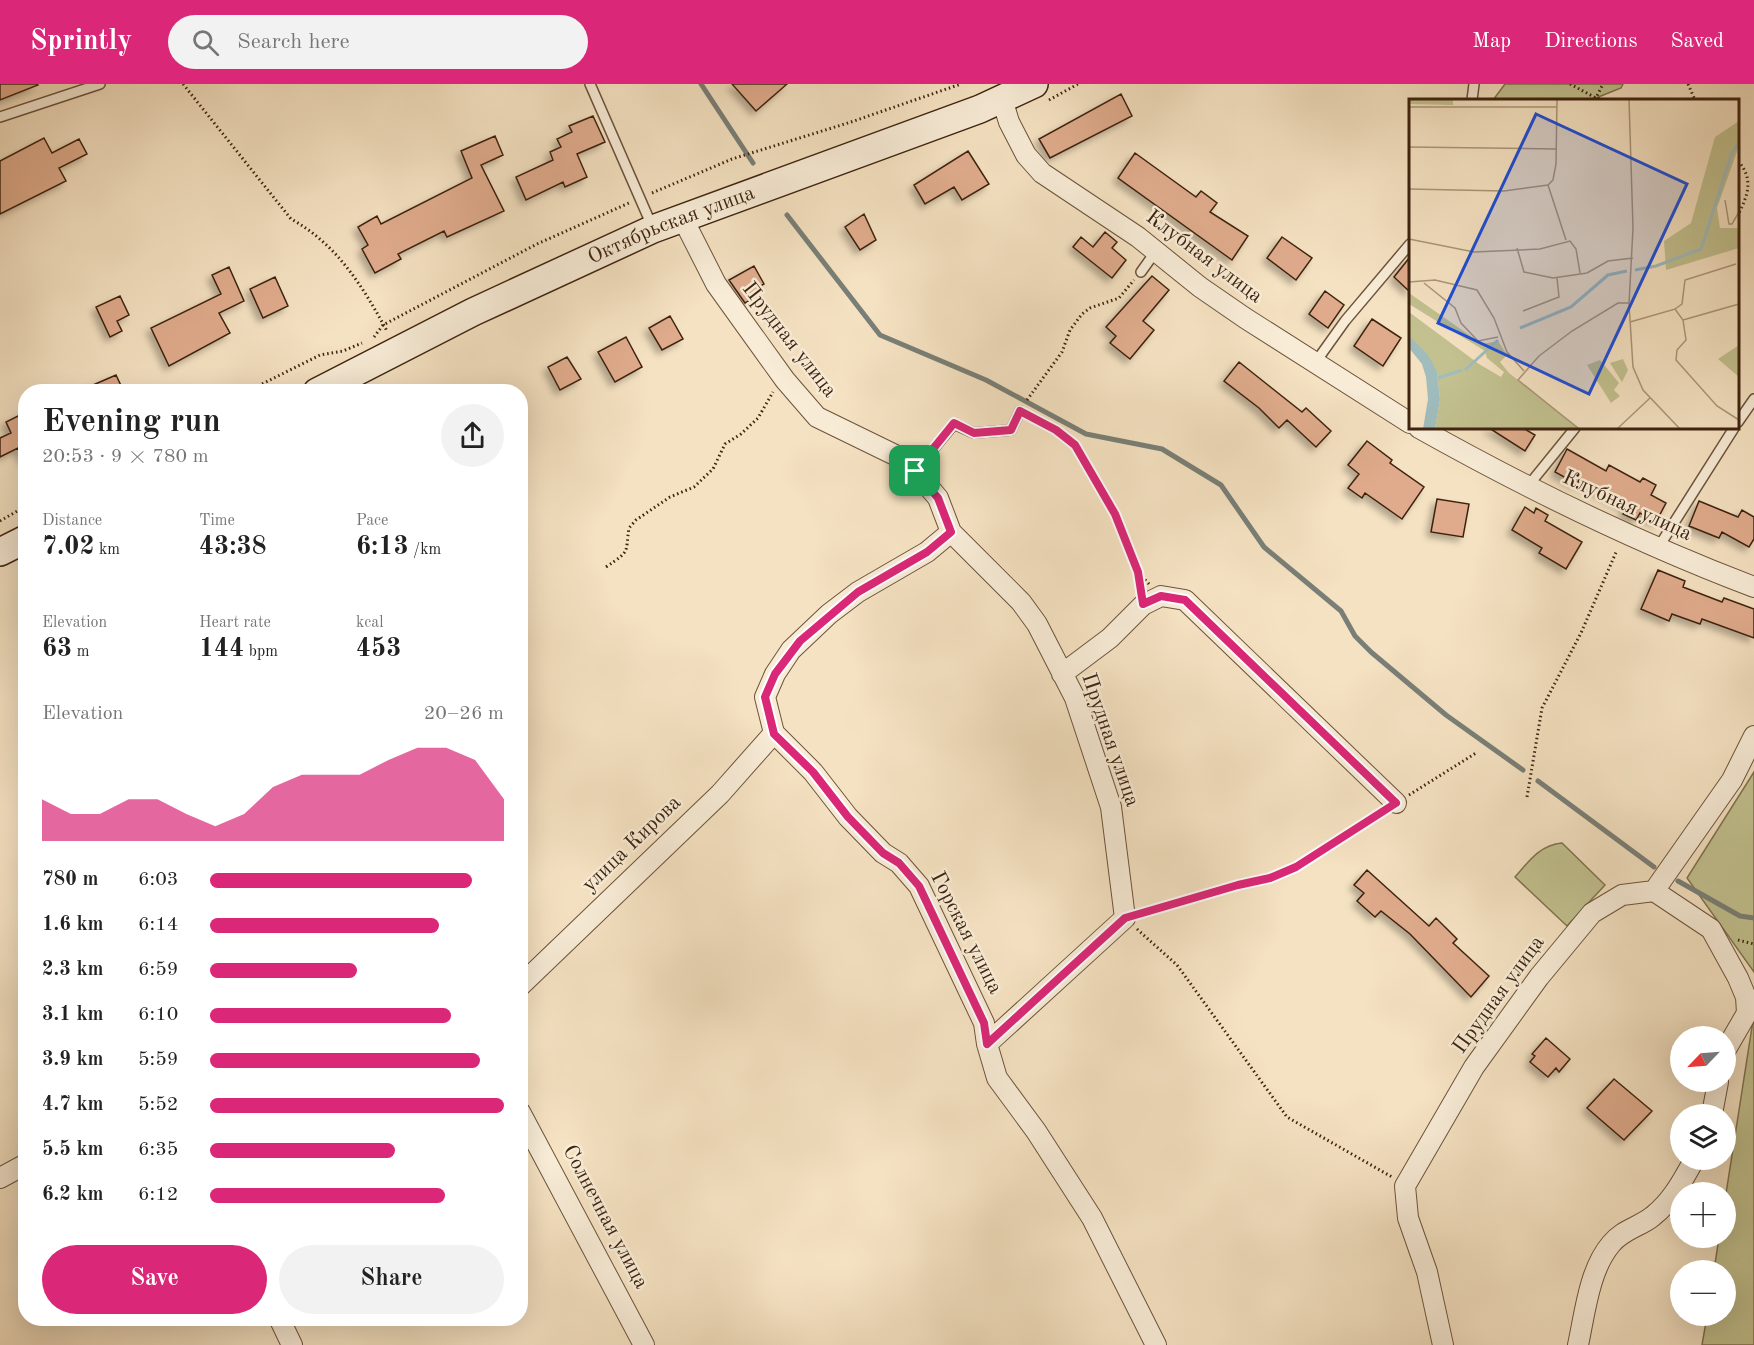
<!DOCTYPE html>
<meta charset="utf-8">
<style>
:root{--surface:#fff;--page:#f2f2f2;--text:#222;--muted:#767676;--accent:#db2777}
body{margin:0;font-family:"Old Standard TT",serif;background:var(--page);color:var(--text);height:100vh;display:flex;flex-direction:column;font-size:22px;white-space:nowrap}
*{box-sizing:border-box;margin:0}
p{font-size:20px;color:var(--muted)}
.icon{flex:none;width:33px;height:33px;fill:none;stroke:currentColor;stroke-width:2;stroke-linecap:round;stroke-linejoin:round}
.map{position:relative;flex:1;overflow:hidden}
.drawer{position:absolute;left:18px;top:300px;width:510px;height:942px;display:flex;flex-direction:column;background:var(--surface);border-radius:24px;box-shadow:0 6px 24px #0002}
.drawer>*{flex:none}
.needle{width:39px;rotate:245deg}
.fabs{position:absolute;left:1670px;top:942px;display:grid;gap:12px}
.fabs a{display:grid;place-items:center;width:66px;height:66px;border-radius:50%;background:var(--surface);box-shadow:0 6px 24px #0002;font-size:30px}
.pin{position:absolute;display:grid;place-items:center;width:51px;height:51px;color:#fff;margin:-26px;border-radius:12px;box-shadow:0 3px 9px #0006}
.round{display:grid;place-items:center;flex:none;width:63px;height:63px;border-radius:32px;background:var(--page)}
.headline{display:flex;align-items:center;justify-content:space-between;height:102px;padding:0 24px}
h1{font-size:33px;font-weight:600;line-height:45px}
.stats{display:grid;grid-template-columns:repeat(3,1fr);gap:9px;height:102px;padding:6px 24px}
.stats div{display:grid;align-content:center}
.stats b{font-size:26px;font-weight:600}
.stats small{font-size:16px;font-weight:400}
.stats p{font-size:16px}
.chart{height:168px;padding:12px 24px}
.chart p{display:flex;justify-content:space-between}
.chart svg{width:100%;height:108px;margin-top:6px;fill:var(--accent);opacity:.7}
.primary-button{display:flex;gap:12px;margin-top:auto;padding:12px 24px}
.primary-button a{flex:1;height:69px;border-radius:36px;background:var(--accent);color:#fff;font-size:24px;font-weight:600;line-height:69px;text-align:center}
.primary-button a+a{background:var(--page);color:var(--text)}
ul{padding:0 24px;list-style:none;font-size:20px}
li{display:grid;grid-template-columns:96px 72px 1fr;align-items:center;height:45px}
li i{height:15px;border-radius:8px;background:var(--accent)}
header{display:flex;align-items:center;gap:36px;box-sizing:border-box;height:84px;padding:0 30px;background:var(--accent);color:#fff}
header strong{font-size:28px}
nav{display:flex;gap:33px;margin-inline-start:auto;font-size:21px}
.search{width:420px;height:54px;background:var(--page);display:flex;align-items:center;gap:15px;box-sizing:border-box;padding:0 21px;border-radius:33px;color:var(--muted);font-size:22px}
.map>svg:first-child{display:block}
.green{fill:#c2c18f;stroke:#80724f;stroke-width:1.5}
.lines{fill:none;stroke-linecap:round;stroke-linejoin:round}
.stream{stroke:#797f77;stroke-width:5}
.building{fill:#dfab8c;stroke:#3e230f;stroke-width:1.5;filter:url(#shadow)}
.service-casing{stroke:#6c533c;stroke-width:12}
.minor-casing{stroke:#6c533c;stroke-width:22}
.secondary-casing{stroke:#3e230f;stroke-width:30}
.path{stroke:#3e230f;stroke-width:3;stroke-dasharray:1.5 3;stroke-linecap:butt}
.service{stroke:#f8ecd7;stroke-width:9}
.minor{stroke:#f8ecd7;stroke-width:20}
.secondary{stroke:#f8ecd7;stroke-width:27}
.route-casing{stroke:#fff;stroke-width:12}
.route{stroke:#db2777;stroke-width:8}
.labels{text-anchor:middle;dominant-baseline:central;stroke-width:5;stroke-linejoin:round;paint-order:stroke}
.street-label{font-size:21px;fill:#3e230f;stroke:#f8ecd7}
.inset-river{fill:none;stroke:#a0bcbd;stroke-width:3}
.inset-road{fill:none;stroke:#ac967a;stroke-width:1.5}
.view{fill:#1d4ed8;fill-opacity:0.15;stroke:#1d4ed8;stroke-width:3}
.inset-edge{fill:none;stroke:#3e230f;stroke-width:3}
</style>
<header>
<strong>Sprintly</strong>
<div class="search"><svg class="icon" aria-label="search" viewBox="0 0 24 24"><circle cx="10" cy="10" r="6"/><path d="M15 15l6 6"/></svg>Search here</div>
<nav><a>Map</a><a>Directions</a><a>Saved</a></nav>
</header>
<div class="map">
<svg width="1754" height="1261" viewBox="0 0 1754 1261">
<defs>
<filter id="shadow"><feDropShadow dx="-4.5" dy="4.5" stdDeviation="3" flood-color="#0004"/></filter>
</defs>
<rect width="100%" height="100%" fill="#f5e2c2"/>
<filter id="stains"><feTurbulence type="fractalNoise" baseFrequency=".00333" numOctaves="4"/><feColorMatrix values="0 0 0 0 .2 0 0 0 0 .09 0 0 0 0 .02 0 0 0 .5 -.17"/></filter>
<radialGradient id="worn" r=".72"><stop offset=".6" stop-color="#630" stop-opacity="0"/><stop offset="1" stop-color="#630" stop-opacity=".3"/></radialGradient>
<path class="green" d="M 1505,0 L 1623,0 L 1621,4 L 1596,14 L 1597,16 L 1493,16 Z
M 1754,688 L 1754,888 L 1687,794 Z
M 1562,759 L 1605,801 L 1567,842 L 1515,793 C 1529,777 1540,761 1562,759 Z
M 1754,930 L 1754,1261 L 1702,1261 L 1707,1232 L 1725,1232 L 1725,1186 L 1714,1186 L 1719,1154 L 1725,1154 L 1725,1116 Z"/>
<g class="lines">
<path class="stream" d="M 701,0 L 753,79
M 787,131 L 880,251 L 986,296 L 1086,350 L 1162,365 L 1221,401 L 1264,463 L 1341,527 L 1355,552 L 1371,568 L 1446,631 L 1523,686
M 1538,697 L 1654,783
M 1678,797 L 1740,832 L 1754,834"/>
</g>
<path class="building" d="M 0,0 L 37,0 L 38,1 L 0,16 Z
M 732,0 L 787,0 L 756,27 Z
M 1121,10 L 1132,32 L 1050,74 L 1039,55 Z
M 593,32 L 605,58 L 577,70 L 587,93 L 565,103 L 563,98 L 526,116 L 516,93 L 553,76 L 550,68 L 561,63 L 557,55 L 572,48 L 569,42 Z
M 495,52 L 503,71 L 481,81 L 504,127 L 447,153 L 444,147 L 398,170 L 401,175 L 375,189 L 362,165 L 368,161 L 358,143 L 377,132 L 381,140 L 472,94 L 461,67 Z
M 44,54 L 52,69 L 79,55 L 87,70 L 59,84 L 66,97 L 0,130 L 0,77 Z
M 968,67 L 989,100 L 962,116 L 954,103 L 925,120 L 914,101 Z
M 1135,69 L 1196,113 L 1201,107 L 1217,119 L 1210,128 L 1248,152 L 1232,176 L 1118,94 Z
M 864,130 L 876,156 L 860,166 L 845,143 Z
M 1105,148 L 1117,158 L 1112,164 L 1126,176 L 1112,194 L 1073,163 L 1081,153 L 1093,163 Z
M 1282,153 L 1312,174 L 1296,196 L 1267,174 Z
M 1410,173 L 1410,208 L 1394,193 Z
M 754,182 L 764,200 L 757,204 L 760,211 L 745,219 L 729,196 Z
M 229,183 L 244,217 L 219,229 L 230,249 L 169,282 L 151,244 L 221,210 L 212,191 Z
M 1152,192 L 1169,206 L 1143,237 L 1154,246 L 1130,275 L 1110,259 L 1116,252 L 1106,243 Z
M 275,193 L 288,222 L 263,234 L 250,205 Z
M 1325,207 L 1344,221 L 1328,244 L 1309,230 Z
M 120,212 L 129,231 L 117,237 L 122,247 L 110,253 L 96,223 Z
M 670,232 L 683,255 L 662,266 L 649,244 Z
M 1372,235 L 1401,254 L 1383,282 L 1354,262 Z
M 626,253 L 642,283 L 615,298 L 598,268 Z
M 567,273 L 581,295 L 560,306 L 548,283 Z
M 1239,278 L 1302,328 L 1306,324 L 1331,347 L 1316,363 L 1287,336 L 1279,344 L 1259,324 L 1224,297 Z
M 116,291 L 124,308 L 77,308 Z
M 26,328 L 26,378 L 18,364 L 0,373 L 0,354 L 11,349 L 6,338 Z
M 1489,344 L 1523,344 L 1535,351 L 1525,367 Z
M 1367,357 L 1392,376 L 1390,379 L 1424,403 L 1402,435 L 1365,409 L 1362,414 L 1348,404 L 1359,390 L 1348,381 Z
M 1567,365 L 1606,387 L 1609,381 L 1640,398 L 1643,394 L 1656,401 L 1651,411 L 1666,419 L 1656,438 L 1640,429 L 1636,436 L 1623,430 L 1627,423 L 1579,396 L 1577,400 L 1555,388 Z
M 1437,415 L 1469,420 L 1463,453 L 1431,448 Z
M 1699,417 L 1738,433 L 1742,426 L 1754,433 L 1754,455 L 1749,463 L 1722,448 L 1719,454 L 1689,442 Z
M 1525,423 L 1534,429 L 1536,424 L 1548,431 L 1545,437 L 1582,458 L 1566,485 L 1539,469 L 1542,464 L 1512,446 Z
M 1658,486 L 1685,497 L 1683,503 L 1722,518 L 1724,514 L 1754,525 L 1754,554 L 1702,535 L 1700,540 L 1672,530 L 1669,537 L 1641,525 Z
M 1367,786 L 1429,842 L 1436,834 L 1457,855 L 1453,859 L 1489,892 L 1471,913 L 1410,850 L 1381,827 L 1375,833 L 1357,817 L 1364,809 L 1354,801 Z
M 1546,954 L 1570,975 L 1559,988 L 1556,984 L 1548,993 L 1530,978 L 1535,972 L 1532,970 Z
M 1614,995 L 1652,1027 L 1624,1056 L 1587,1024 Z"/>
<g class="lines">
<defs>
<path id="service" d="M 590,0 L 652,142
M 1472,16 L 1474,0
M 0,33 L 100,0
M 1141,188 L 1156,167
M 1315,279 L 1345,237 L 1410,160
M 1738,338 L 1754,315
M 915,387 L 954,340 L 974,349 L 1011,346 L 1020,327
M 1528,402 L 1575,344
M 1658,464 L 1734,344"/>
<path id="minor" d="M 1002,15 L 1009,38 L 1026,71 L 1042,89 L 1138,153 L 1200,203 L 1245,234 L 1410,339
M 682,133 L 716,200 L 785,296 L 817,333 L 895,371 L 917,389 L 938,414 L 951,448 L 1021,518 L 1037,540 L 1075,614 L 1111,723 L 1125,834 L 987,960
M 1419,344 C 1526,404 1638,459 1754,503
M 951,448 L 927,468 L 858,508 L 829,530 L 791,566 L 775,590 L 765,613 L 774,649 L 813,688 L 848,733 L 883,769 L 899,779 L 919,802 L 984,939 L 987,960 L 997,994 L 1036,1047 L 1092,1134 L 1156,1261
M 1062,590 L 1110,554 L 1143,521 L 1161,512 L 1185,516 L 1396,719
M 1654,807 L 1711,845 L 1738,894 L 1746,913 L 1747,929 L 1725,967
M 520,902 L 720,710 L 774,649
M 520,1028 L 644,1261
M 1712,1030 L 1718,998
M 0,1094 L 26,1080
M 279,1234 L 292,1261
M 1443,1261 L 1427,1188 L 1408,1134 L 1405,1102 L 1474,983 L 1539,893 L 1592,829 L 1622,811 L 1654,807 L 1732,696 L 1754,652
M 1578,1261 C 1585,1229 1589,1186 1611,1160 C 1623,1145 1640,1143 1653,1132 C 1672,1117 1683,1096 1694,1076"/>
<g id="secondary">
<path id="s1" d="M 317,308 L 473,228 L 653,145 L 980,25 L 1034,0"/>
<path d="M 0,468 L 26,455"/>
</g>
</defs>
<use href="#service" class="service-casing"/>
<use href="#minor" class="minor-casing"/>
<use href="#secondary" class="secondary-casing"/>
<path class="path" d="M 183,0 L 291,135 C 337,160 363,203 387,247
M 1570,0 L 1596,14 L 1606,16
M 1688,0 L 1695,16
M 1049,16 L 1078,0
M 1590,16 L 1596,14 L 1603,0
M 1738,77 C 1754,95 1748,111 1738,131
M 652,109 L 732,75 L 851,38 L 961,0
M 374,253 L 383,241 L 537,160 L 629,119
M 246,308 L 320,271 L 343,267 L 362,259
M 1027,316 L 1062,268 L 1070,246 L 1082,230 L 1090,224 L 1119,214 L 1134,196
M 1030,333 C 1045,341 1061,348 1074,360 C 1095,379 1136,472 1140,502
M 0,437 L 26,422
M 606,483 C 631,466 625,470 629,444 L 636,436 L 670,413 L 694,403 L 713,385 L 725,360 L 741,350 L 758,334 L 773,308
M 1139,489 L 1149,500
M 1409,711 L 1476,669
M 1527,713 L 1542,624 L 1581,549 L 1617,466
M 1140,830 L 1237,801 L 1270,794 L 1296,783 L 1380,729
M 1137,845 L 1177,881 L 1287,1033 L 1392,1093
M 1738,856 L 1754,860"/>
<use href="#service" class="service"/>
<use href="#minor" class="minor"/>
<use href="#secondary" class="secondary"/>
</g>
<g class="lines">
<defs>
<path id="route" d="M 1020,327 L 1056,346 L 1075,361 L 1115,430 L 1138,488 L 1143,520 L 1161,512 L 1185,516 L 1396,719 L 1296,783 L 1270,794 L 1238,801 L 1125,834 L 987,960 L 984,939 L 919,802 L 899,779 L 883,769 L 848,733 L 813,688 L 774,650 L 765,613 L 775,590 L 800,557 L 858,508 L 927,468 L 951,448 L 938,414 L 915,387 L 954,339 L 974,349 L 1011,346 Z"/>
</defs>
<use href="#route" class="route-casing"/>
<use href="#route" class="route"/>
</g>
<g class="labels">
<g class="street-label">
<text stroke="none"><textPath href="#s1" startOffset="392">Октябрьская улица</textPath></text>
<text transform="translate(1204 173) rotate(37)">Клубная улица</text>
<text transform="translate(789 256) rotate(52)">Прудная улица</text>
<text transform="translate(1627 422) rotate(25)">Клубная улица</text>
<text transform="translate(1110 656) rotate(71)">Прудная улица</text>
<text transform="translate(632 760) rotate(-44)">улица Кирова</text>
<text transform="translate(966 849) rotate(63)">Горская улица</text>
<text transform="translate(1499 911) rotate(-54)">Прудная улица</text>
<text transform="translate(605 1133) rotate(62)">Солнечная улица</text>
</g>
</g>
<g transform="translate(1409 15)">
<rect width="330" height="330" fill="#f5e2c2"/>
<path d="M 0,0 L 44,0 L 44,6 L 0,5 ZM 330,22 L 330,47 L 308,109 L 311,129 L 330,129 L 330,149 L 257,171 L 255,142 L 282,124 L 306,38 ZM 0,194 L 73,245 L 89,242 L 98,256 L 91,263 L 100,274 L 172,330 L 26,330 L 31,301 L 28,273 L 0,237 L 0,213 L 70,265 L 92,278 L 95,273 L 78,259 L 76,252 L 0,205 ZM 330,246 L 330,278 L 309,260 ZM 214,260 L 219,271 L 213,283 L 201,264 ZM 191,261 L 210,284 L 205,291 L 211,297 L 202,304 L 178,266 Z" fill="#c2c18f"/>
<path d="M 0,237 L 19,256 L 28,273 L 31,301 L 26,330 L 14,330 L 19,300 L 17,278 L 13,265 L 0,249 Z" fill="#a0bcbd"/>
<path class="inset-river" d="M 226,171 L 247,167 L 292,150 L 323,54 L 330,44M 111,229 L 162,208 L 199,176 L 218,172M 56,271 L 89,241M 29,279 L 53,271"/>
<path class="inset-road" d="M 220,0 L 224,129 L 220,205 L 224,268 L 234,291 L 271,330M 0,8 L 147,8M 0,48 L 148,50M 139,86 L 157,141M 0,90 L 95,92 L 139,86 L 144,81 L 147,65 L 148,0M 316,101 L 320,125 L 323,125 L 330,113M 0,140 L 65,153 L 131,150 L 161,142 L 167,150 L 171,174M 108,149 L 115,173 L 144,179 L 178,174 L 199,162 L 224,159M 0,183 L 26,181 L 68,191 L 85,219 L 98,253 L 115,272M 15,184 L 46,209 L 52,224 L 69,242 L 89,238M 266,210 L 273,205 L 276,181 L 327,165M 114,212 L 150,198 L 148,179M 274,221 L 330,205M 221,223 L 266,210 L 274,221 L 277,241 L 268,251 L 267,261 L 308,307 L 330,321M 170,330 L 109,281 L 130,257 L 163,232 L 209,204 L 220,204M 208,330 L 241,299"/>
<path class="view" d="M 127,15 L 278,85 L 180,295 L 29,224 Z"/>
<rect width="330" height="330" class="inset-edge"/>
</g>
<rect width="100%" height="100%" filter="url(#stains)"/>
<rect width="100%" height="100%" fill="url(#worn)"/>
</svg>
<div class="fabs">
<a><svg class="needle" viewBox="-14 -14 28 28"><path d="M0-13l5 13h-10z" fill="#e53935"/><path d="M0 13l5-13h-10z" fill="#767676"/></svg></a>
<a><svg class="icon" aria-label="layers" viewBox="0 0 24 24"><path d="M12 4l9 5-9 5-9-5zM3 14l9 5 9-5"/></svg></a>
<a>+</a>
<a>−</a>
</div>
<div class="pin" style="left:915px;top:387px;background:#1e9e55"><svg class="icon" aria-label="arrive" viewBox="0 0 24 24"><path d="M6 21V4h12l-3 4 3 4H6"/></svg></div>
<section class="drawer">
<div class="headline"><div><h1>Evening run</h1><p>20:53 · 9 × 780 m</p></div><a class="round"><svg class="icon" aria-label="share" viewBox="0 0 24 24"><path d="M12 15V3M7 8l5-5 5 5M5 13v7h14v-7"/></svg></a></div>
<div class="stats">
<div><p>Distance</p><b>7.02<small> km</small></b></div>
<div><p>Time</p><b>43:38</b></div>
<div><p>Pace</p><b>6:13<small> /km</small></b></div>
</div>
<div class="stats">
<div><p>Elevation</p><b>63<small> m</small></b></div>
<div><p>Heart rate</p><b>144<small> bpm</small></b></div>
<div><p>kcal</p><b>453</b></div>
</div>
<div class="chart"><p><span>Elevation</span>20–26 m</p>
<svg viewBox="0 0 160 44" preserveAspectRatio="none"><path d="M0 44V27L10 33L20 33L30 27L40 27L50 33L60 38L70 33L80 22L90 17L100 17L110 17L120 11L130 6L140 6L150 11L160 27V44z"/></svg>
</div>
<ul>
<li><b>780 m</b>6:03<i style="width:89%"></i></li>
<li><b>1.6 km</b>6:14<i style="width:78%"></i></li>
<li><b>2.3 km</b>6:59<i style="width:50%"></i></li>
<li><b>3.1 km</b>6:10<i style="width:82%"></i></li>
<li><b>3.9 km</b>5:59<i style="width:92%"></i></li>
<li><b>4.7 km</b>5:52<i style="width:100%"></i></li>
<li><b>5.5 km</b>6:35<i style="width:63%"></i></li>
<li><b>6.2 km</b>6:12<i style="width:80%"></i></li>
</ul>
<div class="primary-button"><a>Save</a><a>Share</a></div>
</section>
</div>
